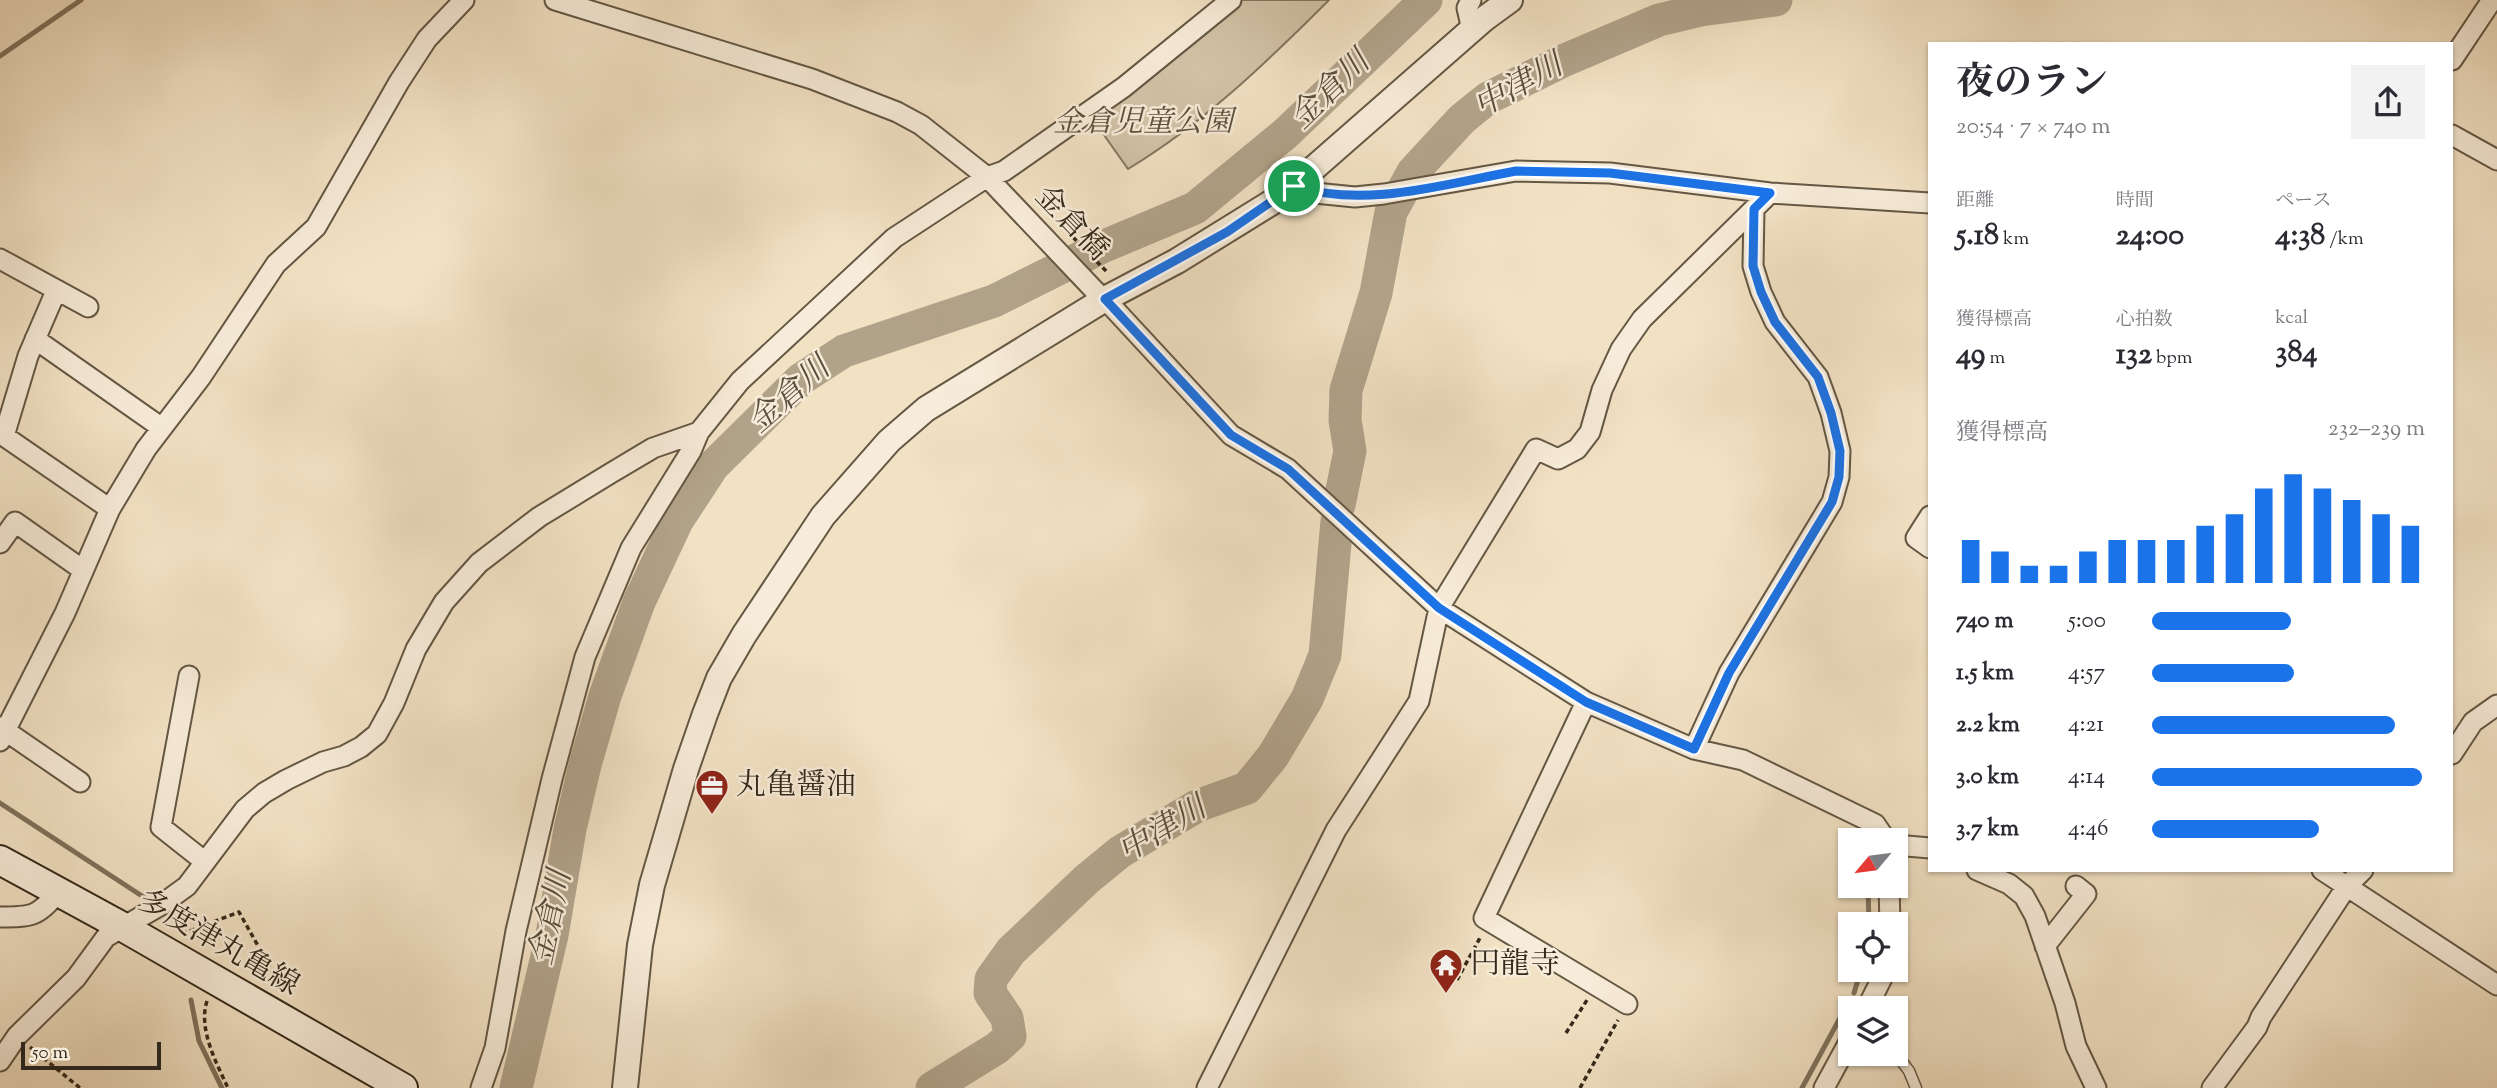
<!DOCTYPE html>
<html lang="ja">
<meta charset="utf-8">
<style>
:root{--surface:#fff;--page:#f2f2f3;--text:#2b2b33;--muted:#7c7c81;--accent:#1a73e8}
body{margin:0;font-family:"Sorts Mill Goudy","Noto Serif JP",serif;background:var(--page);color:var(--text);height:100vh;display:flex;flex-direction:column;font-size:26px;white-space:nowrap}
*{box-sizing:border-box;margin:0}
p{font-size:23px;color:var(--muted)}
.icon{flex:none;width:38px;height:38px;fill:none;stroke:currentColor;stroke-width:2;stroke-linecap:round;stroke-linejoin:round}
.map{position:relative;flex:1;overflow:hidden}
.side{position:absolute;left:1928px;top:42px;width:525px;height:830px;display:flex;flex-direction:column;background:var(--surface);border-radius:0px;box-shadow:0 2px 5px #0004}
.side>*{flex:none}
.needle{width:46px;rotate:241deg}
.tools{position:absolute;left:1838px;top:828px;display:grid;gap:14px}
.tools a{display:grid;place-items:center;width:70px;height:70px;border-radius:0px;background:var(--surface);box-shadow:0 2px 5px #0004;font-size:35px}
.scale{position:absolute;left:21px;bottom:18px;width:140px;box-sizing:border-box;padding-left:7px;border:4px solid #34291a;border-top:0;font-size:19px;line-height:24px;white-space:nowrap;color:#34291a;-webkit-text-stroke:5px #f7ecd9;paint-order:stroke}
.pin{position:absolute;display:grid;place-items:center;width:60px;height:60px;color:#fff;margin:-30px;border:4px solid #fff;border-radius:50%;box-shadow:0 2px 7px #0007}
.round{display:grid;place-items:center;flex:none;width:74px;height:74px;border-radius:0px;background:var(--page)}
.overview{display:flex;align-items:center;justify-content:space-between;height:119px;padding:0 28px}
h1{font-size:38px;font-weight:700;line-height:52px}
.figures{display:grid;grid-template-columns:repeat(3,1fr);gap:10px;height:119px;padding:7px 28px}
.figures div{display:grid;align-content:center}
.figures b{font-size:30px;font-weight:700}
.figures small{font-size:19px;font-weight:400}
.figures p{font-size:19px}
.chart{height:196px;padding:14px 28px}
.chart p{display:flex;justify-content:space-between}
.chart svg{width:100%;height:126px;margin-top:7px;stroke:var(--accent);stroke-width:6}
ul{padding:0 28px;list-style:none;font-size:23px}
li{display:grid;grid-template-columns:112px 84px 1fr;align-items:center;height:52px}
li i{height:18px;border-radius:9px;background:var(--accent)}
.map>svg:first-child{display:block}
.green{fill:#d2c3a7;stroke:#837660;stroke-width:2}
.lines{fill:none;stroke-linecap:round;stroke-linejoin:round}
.stream{stroke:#7f725d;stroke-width:5}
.river{stroke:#b1a38a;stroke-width:33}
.service-casing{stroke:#645744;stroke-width:13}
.minor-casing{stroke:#645744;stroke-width:23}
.tertiary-casing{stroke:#645744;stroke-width:28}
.secondary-casing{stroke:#34291a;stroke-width:32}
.path{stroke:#34291a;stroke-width:3.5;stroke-dasharray:5 3.5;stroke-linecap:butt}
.service{stroke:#f7ecd9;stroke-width:10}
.minor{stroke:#f7ecd9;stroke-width:19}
.tertiary{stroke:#f7ecd9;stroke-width:24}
.secondary{stroke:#f7ecd9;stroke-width:28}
.route-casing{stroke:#fff;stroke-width:14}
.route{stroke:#1a73e8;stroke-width:9}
.labels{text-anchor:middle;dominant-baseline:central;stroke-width:5;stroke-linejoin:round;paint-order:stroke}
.park-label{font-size:30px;font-style:italic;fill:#5c503d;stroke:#f7ecd9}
.street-label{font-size:30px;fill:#34291a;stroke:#f7ecd9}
.poi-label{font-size:30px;fill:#34291a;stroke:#f7ecd9;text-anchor:start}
.water-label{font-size:32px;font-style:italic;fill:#5a4e3c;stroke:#f7ecd9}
</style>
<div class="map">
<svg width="2497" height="1088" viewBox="0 0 2497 1088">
<rect width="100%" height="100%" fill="#f2e2c4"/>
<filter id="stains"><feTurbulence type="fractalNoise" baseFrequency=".00286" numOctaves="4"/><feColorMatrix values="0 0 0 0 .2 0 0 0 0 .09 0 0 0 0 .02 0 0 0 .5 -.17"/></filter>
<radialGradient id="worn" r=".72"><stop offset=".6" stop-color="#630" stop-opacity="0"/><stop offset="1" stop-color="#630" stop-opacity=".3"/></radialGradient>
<path class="green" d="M 1241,0 L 1329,0 C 1267,62 1204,123 1128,169 L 1092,118 C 1145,82 1195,44 1241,0 Z"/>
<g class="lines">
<path class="stream" d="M 0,56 L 81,0
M 0,803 L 145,898
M 1868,886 L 1869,924
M 1854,993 L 1861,970
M 191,1000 L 199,1041 L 222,1088
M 1802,1088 L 1840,1018"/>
<path class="river" d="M 1339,505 L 1350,451 L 1345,420 L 1346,390 L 1376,293 L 1391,212 L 1413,172 L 1462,119 L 1488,98 L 1565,60 L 1659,20 L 1701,10 L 1776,0
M 516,1088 L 552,935 L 570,829 L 585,765 L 605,696 L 639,602 L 677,521 L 713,466 L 801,379 L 844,351 L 994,301 L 1102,247 L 1195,208 L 1285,134 L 1426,0
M 932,1088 L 997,1048 L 1010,1036 L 1007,1018 L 990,993 L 991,979 L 1011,951 L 1087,879 L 1120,852 L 1197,806 L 1247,788 L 1273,756 L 1307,699 L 1325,655 L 1337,521"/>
<defs>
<path id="service" d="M 1895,1052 L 1909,1071 L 1916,1088"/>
<path id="minor" d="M 555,0 L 812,79 L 897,112 L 921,125 L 987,177 L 1097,293 L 1105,299 L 1231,435 L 1288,469 L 1439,608 L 1586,702 L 1694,749 L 1743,760 L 1875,824 L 1886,840
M 1471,0 L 1467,8 L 1472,30
M 2452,60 L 2492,0
M 2452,135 L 2497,160
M 1294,186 L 1315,193 L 1355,197 L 1384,194 L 1516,171 L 1610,173 L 1770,193 L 1930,203
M 0,259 L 88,307
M 56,291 L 28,356 L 4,436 L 110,509
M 35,339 L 162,428
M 1930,516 L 1916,538 L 1930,548
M 0,543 L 15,522 L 83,570
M 189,676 L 161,827 L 204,861
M 1586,702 L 1484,918 L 1627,1004
M 0,727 L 80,782
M 0,741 L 65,613 L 110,509 L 146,449 L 201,377 L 276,264 L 316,227 L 399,82 L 427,39 L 464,0
M 1694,749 L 1729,673 L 1832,502 L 1839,477 L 1840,451 L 1831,413 L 1818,377 L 1775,322 L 1761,292 L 1753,266 L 1754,209
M 2452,754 L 2473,722 L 2497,705
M 1895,845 L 1930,848
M 1977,870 L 2009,884 L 2024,896 L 2035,916 L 2065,1003 L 2076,1046 L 2096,1088
M 2322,870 L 2497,985
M 1889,886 L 1890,924
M 0,917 C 31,917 38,917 58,892
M 2045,946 L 2086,894 L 2076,886
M 1867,1008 L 1886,970
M 0,1061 L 17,1036 L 76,978 L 106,937 L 161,905 L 187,886 L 245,809 L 264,793 L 286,780 L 323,762 L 344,756 L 361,747 L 377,734 L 394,703 L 416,649 L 444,602 L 479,563 L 539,517 L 611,473 L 653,448 L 699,432 L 740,381 L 894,238 L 987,177 L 1004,171 L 1124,87 L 1231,0
M 481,1088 L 495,1048 L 516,931 L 552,779 L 585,657 L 631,548 L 691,451 L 699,432
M 1207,1088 L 1336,830 L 1419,701 L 1439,608 L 1536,449 L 1558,459 L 1577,449 L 1590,432 L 1602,390 L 1621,349 L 1642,319 L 1770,193
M 1824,1088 L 1850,1040
M 2212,1088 L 2257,1027 L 2261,1017 L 2347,886 L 2363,870"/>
<path id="tertiary" d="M 625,1088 L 640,945 L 652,885 L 686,769 L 705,714 L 719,678 L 744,635 L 823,516 L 889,441 L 926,409 L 1105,299 L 1177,261 L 1282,196 L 1484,19 L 1510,0"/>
<path id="secondary" d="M 0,860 L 123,927 L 403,1088"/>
</defs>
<use href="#service" class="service-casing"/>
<use href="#minor" class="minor-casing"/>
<use href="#tertiary" class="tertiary-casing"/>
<use href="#secondary" class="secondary-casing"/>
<path class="path" d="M 1067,231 L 1108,273
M 182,934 L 239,912 L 284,992
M 1457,980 L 1481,936
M 207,1001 C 198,1029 216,1062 228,1088
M 1566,1033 L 1587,1000
M 30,1047 L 80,1088
M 1580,1088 L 1618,1020"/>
<use href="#service" class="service"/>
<use href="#minor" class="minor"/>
<use href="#tertiary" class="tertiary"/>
<use href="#secondary" class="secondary"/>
</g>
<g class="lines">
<defs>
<path id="route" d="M 1516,171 L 1610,173 L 1770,193 L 1754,209 L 1753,266 L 1761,292 L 1775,322 L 1818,377 L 1831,413 L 1840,451 L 1839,477 L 1832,502 L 1729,673 L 1694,749 L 1586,702 L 1439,608 L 1288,469 L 1231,435 L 1105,299 L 1227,232 L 1294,186 C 1366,209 1444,184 1516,171 Z"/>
</defs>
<use href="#route" class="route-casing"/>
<use href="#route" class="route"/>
</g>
<defs>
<symbol id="office-pin" viewBox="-11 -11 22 30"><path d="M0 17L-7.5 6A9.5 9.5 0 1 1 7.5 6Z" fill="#8f2418" stroke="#f7ecd9"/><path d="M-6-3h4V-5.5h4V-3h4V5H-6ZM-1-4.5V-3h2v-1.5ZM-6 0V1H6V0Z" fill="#fff"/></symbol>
<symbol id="temple-pin" viewBox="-11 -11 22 30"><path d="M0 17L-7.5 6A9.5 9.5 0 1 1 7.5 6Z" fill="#8f2418" stroke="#f7ecd9"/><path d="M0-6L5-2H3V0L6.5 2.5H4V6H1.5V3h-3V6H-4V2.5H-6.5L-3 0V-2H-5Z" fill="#fff"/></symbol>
</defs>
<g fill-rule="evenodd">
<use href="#office-pin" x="693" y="767" width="38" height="52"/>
<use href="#temple-pin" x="1427" y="946" width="38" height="52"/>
</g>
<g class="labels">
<g class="park-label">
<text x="1143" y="123">金倉児童公園</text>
</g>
<g class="street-label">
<text transform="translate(1071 224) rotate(46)">金倉橋</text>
<text transform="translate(218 944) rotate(30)">多度津丸亀線</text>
</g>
<g class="poi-label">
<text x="736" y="786">丸亀醤油</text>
<text x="1470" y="965">円龍寺</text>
</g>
<g class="water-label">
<text transform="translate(1519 87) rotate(-29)">中津川</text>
<text transform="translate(1331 91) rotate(-44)">金倉川</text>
<text transform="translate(790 396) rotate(-41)">金倉川</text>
<text transform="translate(1163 831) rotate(-31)">中津川</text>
<text transform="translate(552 918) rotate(-78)">金倉川</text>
</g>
</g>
<rect width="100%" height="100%" filter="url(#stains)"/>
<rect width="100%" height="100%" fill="url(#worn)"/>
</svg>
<div class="tools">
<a><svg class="needle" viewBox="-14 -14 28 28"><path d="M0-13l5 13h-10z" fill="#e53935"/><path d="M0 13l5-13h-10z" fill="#7c7c81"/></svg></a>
<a><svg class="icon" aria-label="locate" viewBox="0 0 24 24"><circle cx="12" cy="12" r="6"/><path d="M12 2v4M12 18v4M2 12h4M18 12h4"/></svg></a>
<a><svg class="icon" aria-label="layers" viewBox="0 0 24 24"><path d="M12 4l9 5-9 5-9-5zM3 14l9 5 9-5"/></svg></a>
</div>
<div class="scale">50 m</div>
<div class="pin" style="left:1294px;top:186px;background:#1e9e55"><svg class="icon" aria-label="arrive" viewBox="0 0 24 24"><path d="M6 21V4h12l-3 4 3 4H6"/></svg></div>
<section class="side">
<div class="overview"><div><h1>夜のラン</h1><p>20:54 · 7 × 740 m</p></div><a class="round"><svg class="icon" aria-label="share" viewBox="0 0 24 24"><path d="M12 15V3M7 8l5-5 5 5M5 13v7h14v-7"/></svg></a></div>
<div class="figures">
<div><p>距離</p><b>5.18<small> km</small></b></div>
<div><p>時間</p><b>24:00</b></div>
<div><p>ペース</p><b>4:38<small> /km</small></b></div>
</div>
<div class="figures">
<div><p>獲得標高</p><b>49<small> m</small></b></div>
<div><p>心拍数</p><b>132<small> bpm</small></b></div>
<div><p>kcal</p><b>384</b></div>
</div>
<div class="chart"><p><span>獲得標高</span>232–239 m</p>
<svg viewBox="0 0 160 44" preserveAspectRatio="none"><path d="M5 44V29M15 44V33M25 44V38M35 44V38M45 44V33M55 44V29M65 44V29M75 44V29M85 44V24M95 44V20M105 44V11M115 44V6M125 44V11M135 44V15M145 44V20M155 44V24"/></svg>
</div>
<ul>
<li><b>740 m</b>5:00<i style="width:51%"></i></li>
<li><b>1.5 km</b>4:57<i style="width:52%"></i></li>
<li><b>2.2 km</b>4:21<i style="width:89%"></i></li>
<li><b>3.0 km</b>4:14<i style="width:99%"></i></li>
<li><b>3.7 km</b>4:46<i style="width:61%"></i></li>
</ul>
</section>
</div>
